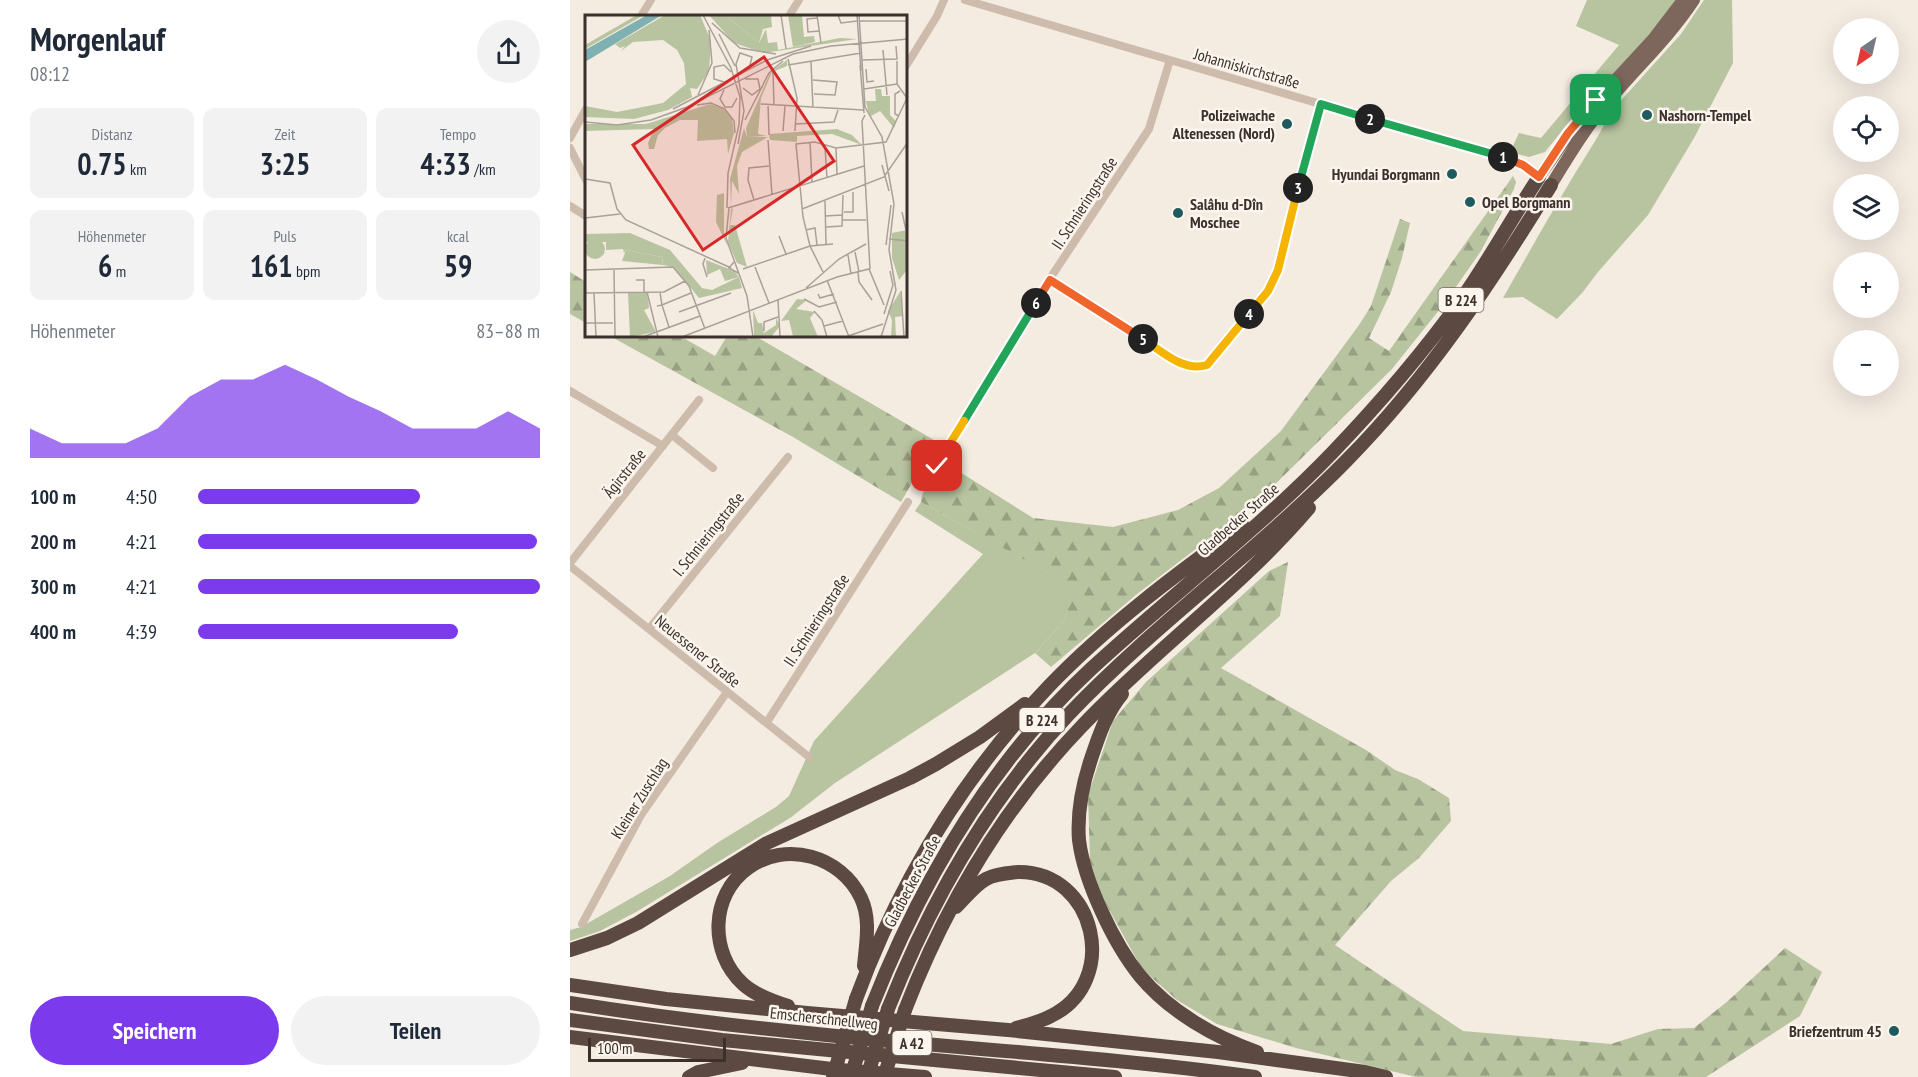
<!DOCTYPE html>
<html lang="de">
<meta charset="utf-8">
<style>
:root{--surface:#fff;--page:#f2f2f3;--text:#1f2937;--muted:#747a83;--accent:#7c3aed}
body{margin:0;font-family:"PT Sans Narrow",sans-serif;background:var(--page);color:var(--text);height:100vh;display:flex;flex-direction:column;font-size:22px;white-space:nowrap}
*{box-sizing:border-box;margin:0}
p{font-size:20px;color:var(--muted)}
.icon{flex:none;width:33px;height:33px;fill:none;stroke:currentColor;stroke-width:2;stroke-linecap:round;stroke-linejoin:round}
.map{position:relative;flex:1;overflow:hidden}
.details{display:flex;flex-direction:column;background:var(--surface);width:570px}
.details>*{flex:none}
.needle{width:39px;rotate:214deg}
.tools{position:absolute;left:1263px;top:18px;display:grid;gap:12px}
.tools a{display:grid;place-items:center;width:66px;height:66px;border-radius:50%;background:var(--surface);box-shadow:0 6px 24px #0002;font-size:30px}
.scale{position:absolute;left:18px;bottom:15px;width:138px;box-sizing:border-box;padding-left:6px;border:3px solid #3b302b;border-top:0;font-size:16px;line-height:21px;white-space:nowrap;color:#3b302b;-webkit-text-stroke:4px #fbf5ee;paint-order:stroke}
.pin{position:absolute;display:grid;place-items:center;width:51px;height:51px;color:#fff;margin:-26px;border-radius:12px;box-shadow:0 3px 9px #0006}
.km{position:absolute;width:30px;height:30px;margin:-15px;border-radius:50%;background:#222;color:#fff;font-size:16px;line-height:30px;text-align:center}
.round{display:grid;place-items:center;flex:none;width:63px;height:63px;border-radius:32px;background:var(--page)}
.headline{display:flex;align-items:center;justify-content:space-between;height:102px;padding:0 30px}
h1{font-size:33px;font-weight:700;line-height:45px}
.metrics{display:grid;grid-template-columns:repeat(3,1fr);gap:9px;height:102px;padding:6px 30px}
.metrics div{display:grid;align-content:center;border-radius:12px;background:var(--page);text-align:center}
.metrics b{font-size:30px;font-weight:700}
.metrics small{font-size:16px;font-weight:400}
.metrics p{font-size:16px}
.chart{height:168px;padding:12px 30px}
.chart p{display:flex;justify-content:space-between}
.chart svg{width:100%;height:108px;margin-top:6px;fill:var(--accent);opacity:.7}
.action{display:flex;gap:12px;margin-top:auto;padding:12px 30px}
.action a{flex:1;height:69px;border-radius:36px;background:var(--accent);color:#fff;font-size:24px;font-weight:700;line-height:69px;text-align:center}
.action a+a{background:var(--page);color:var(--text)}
ul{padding:0 30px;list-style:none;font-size:20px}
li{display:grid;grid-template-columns:96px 72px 1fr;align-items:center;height:45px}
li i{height:15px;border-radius:8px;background:var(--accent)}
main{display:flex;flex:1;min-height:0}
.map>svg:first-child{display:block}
.green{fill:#b8c4a0}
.forest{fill:url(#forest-firs)}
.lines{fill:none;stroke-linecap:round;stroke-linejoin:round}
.street{stroke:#cdbbac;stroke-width:8}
.primary{stroke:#7d675c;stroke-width:12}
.highway{stroke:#5c4a42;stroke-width:14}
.highway-bridge{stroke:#5c4a42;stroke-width:14}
.split-1-casing{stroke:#fff;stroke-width:12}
.split-2-casing{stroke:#fff;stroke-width:12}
.split-3-casing{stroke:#fff;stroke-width:12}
.split-4-casing{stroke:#fff;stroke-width:12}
.split-5-casing{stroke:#fff;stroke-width:12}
.split-6-casing{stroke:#fff;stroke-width:12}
.split-7-casing{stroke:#fff;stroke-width:12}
.split-8-casing{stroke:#fff;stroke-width:12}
.split-1{stroke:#f0652b;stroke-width:8}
.split-2{stroke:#22a559;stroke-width:8}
.split-3{stroke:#22a559;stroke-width:8}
.split-4{stroke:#f5b400;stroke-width:8}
.split-5{stroke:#f5b400;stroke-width:8}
.split-6{stroke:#f0652b;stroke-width:8}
.split-7{stroke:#22a559;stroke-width:8}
.split-8{stroke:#f5b400;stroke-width:8}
.poi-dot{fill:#1f5a5e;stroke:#fbf5ee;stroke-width:2}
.labels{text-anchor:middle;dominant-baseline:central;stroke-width:5;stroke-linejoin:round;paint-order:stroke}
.shield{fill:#fbf5ee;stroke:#756b66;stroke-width:1.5}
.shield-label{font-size:15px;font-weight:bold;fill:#3b302b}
.street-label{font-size:16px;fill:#3b302b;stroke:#fbf5ee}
.poi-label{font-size:16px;font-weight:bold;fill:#3b302b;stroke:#fbf5ee;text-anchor:end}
.inset-road{fill:none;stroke:#aaa098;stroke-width:1.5}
.view{fill:#d62828;fill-opacity:0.15;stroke:#d62828;stroke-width:3}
.inset-edge{fill:none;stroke:#3b302b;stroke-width:3}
</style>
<main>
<section class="details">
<div class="headline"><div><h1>Morgenlauf</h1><p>08:12</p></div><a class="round"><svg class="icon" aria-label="share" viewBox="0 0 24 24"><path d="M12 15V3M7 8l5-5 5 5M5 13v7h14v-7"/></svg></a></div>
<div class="metrics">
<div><p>Distanz</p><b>0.75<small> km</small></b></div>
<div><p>Zeit</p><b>3:25</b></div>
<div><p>Tempo</p><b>4:33<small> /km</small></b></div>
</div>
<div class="metrics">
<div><p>Höhenmeter</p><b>6<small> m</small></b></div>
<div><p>Puls</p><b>161<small> bpm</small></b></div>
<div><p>kcal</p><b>59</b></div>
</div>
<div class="chart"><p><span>Höhenmeter</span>83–88 m</p>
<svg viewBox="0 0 160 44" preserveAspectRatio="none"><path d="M0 44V32L10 38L20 38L30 38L40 32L50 19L60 12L70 12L80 6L90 12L100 19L110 25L120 32L130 32L140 32L150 25L160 32V44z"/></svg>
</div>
<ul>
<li><b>100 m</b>4:50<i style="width:65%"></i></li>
<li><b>200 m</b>4:21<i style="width:99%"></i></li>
<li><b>300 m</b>4:21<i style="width:100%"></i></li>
<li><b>400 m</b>4:39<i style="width:76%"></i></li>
</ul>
<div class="action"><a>Speichern</a><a>Teilen</a></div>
</section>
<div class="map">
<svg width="1348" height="1077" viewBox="0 0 1348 1077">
<defs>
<pattern id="forest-firs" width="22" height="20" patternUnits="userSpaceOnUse" patternTransform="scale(1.5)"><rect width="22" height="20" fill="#b8c4a0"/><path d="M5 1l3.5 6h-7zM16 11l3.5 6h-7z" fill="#97a083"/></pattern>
</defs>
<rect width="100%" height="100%" fill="#f4ebe1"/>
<path class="green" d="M 1017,0 L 1107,0 L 1087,27 L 999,122 L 975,152 L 959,157 L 940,152 L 949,133 L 971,138 L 1049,45 L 1006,26 Z
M 1134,0 L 1162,0 L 1163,63 L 1124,138 L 1078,215 L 1028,272 L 1012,293 L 987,319 L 953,297 L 933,298 C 962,247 991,195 1022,146 C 1031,132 1037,118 1046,106 L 1111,34 Z
M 351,502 L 506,588 L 494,621 L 465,653 L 265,783 L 220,818 L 66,912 L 30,931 L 0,941 L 0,930 L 11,927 L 100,876 L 147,843 L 206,807 L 219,796 L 244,741 L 413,554 L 345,511 Z"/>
<path class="forest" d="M 943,176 L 946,182 L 944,189 L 911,251 L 874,304 L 822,369 L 687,502 L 567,594 L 481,667 L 465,653 L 494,621 L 505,588 L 351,502 C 351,483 373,480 385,469 L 463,518 L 543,527 L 608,510 L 649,488 L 711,431 L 789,325 L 801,306 L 830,219 L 840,223 L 832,258 L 821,292 L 799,338 L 819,351 Z
M 0,272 L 16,282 L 16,323 L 0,314 Z
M 40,336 L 110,336 L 145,356 L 157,336 L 185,336 L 364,440 L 355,451 L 355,460 L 331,502 L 223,437 Z
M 718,562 L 710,616 L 651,668 L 796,750 L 825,770 L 848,779 L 879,798 L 881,821 L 849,858 L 821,881 L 765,945 L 893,1031 L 1041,1044 L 1088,1029 L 1124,1028 L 1158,1001 L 1215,948 L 1252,972 L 1230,1016 L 1136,1077 L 846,1077 L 726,1048 L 647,1024 L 607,1000 L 572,969 L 532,897 L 520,861 L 518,795 L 543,721 L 576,682 L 699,571 Z"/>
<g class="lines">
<path class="street" d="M 395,0 L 935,158 L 953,165 L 971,178
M 71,16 L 81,0
M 219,16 L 229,0
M 336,66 L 367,16 L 374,0
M 0,138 L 16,109
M 0,148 L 16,180
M 0,206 L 16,216
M 480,280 L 616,367 L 628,368 L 637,365 L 698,291 L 704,280 L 751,104
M 0,391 L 93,446
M 102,435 L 143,468
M361 456a12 12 0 1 1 24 0a12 12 0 1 1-24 0Z
M 379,445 L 483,274 L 579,129 L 600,60
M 0,563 L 129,400
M 0,566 L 239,757
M 79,629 L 218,457
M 197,722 L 338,502
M 12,924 L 71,815 L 157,692"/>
<path class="primary" d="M 969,177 L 1012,116 L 1084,38 L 1113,0
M 981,185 C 999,156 1016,127 1038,102 C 1067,67 1099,38 1124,0"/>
<path class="highway" d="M 552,694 C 537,711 528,738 521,759 C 513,783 507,814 509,840 C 514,881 544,944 570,976 C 599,1011 644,1037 687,1052
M 386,907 C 395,898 405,885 416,879 C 425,874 439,873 448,872 C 526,871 551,982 481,1016 C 470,1022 458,1025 446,1028
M 0,950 L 37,938 L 68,923 L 197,843 L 340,778 L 366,764 L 410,737 L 455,704
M 0,985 L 96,999 L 237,1013 L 438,1030 L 648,1052 L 795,1072 L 816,1077
M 286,999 C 329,882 394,775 480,685 C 537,626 606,574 673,526
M 0,1003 C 82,1016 165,1026 247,1034 C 393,1049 540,1057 685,1077
M 218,1006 C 202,1001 185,995 173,984 C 139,953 140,895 178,868 C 216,840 271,856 291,898 C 301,919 296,943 294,966
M 302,1006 C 352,879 421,762 521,669 C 600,596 687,531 762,453 C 808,405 852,354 891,300 C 919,260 942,218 969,177
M 318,1009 C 361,900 418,800 499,714 C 586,623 689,550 777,460 C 858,378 921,283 981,185
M 335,1010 C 376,904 433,808 512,726 C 584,650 671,588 739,508
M 0,1020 L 152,1040 L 545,1077
M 0,1037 L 270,1070 L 355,1077
M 119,1077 L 128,1072 L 172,1063"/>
<path class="highway-bridge" d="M 263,1077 L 286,999
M 281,1077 L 302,1006
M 297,1077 L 318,1009
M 314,1077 L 335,1010"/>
</g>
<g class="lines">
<defs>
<path id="split-1" d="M 933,157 L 953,165 L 969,177 L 998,133 L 1026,100"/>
<path id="split-2" d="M 800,119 L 933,157"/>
<path id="split-3" d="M 728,188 L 751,104 L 800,119"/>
<path id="split-4" d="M 679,314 L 698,291 L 708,270 L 728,188"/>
<path id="split-5" d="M 573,339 C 593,352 613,372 637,365 L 679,314"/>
<path id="split-6" d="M 466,303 L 480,280 L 573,339"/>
<path id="split-7" d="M 394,421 L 466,303"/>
<path id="split-8" d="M 367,466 L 376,468 L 384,461 L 384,452 L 379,445 L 394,421"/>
</defs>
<use href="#split-1" class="split-1-casing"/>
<use href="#split-2" class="split-2-casing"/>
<use href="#split-3" class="split-3-casing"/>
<use href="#split-4" class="split-4-casing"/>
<use href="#split-5" class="split-5-casing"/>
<use href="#split-6" class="split-6-casing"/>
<use href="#split-7" class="split-7-casing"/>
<use href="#split-8" class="split-8-casing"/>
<use href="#split-1" class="split-1"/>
<use href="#split-2" class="split-2"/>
<use href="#split-3" class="split-3"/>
<use href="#split-4" class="split-4"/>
<use href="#split-5" class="split-5"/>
<use href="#split-6" class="split-6"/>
<use href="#split-7" class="split-7"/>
<use href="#split-8" class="split-8"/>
</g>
<g class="poi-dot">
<circle cx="1077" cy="115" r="6"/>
<circle cx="717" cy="124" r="6"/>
<circle cx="882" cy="174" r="6"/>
<circle cx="900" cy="202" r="6"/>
<circle cx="608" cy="213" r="6"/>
<circle cx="1324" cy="1031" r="6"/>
</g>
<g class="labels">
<g class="shield">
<rect x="868.5" y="288" width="45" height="24" rx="4.5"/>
<rect x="449.5" y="708" width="45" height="24" rx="4.5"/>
<rect x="322.5" y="1031" width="39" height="24" rx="4.5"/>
</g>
<g class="shield-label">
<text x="891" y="300">B 224</text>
<text x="472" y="720">B 224</text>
<text x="342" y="1043">A 42</text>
</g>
<g class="street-label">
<text transform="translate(677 68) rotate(16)">Johanniskirchstraße</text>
<text transform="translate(514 203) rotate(-57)">II. Schnieringstraße</text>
<text transform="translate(54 473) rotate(-51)">Ägirstraße</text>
<text transform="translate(668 519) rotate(-41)">Gladbecker Straße</text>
<text transform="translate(138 534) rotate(-51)">I. Schnieringstraße</text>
<text transform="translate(246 620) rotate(-57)">II. Schnieringstraße</text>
<text transform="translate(128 651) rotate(39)">Neuessener Straße</text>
<text transform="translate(69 798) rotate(-58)">Kleiner Zuschlag</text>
<text transform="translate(342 881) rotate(-62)">Gladbecker Straße</text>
<text transform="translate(254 1018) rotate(6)">Emscherschnellweg</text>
</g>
<g class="poi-label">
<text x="705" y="115">Polizeiwache<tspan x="705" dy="18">Altenessen (Nord)</tspan></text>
<text x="1089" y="115" text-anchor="start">Nashorn-Tempel</text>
<text x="870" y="174">Hyundai Borgmann</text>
<text x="912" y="202" text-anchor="start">Opel Borgmann</text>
<text x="620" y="204" text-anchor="start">Salâhu d-Dîn<tspan x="620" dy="18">Moschee</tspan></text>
<text x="1312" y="1031">Briefzentrum 45</text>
</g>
</g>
<g transform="translate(15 15)">
<rect width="322" height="322" fill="#f4ebe1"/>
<path d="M 202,45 L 202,51 L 187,57 L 176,83 L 173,119 L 182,121 L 162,122 L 161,113 L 185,58 ZM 290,74 L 296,74 L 297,81 L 305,81 L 305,100 L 311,106 L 309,113 L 295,96 L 286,101 L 283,96 L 281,86 L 291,86 ZM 139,178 L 139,219 L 143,232 L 131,207 L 132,180 ZM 148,193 L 145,210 L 150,210 L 162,252 L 152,248 L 143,227 L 146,194 ZM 322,215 L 322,255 L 314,265 L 307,243 L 307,218 ZM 121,245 L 149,256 L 154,262 L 140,266 L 135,254 L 122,260 ZM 62,277 L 64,293 L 59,295 L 71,317 L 45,322 L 43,278 ZM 315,277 L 318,301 L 310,302 L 311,322 L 306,322 L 307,305 L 303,296 ZM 168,295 L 173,308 L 177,308 L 179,318 L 191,310 L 191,303 L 195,311 L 186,322 L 169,322 Z" fill="#b8c4a0"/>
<path d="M 52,0 L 59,0 L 0,34 L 0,30 ZM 80,0 L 115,0 L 126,26 L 124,56 L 112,74 L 105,73 L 107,82 L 83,95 L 49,104 L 0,102 L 0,91 L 32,97 L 78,88 L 101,69 L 99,48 L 92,35 L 78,25 L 48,27 L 36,36 L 40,31 L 35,33 L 30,29 L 20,35 ZM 124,0 L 140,0 L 174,28 L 181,14 L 183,28 L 192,27 L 193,35 L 255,23 L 272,24 L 179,38 L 149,28 ZM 125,89 L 139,94 L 147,103 L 149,118 L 143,139 L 142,124 L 112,126 L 113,105 L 95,105 L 80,113 L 73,120 L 69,134 L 64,134 L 63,128 L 69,114 L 0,116 L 0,109 L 61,109 ZM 159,113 L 162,122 L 183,122 L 157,137 L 152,151 L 154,179 L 147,166 L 146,191 L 145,164 ZM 252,114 L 267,120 L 277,130 L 247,119 L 212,121 L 212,127 L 185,125 L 184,119 ZM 45,218 L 85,235 L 117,273 L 127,275 L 154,262 L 157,273 L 114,283 L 89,252 L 78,250 L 77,242 L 41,235 L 39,238 L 38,234 L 21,235 L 21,227 L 0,227 L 0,219 ZM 212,284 L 222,285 L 211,294 L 230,297 L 225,303 L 233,322 L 208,321 L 204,305 L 196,306 Z" fill="#b8c4a0"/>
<path d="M 140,0 L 186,0 L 187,12 L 178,14 L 174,28 ZM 203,0 L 221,0 L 217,1 L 219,22 L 229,21 L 230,27 L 208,32 ZM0 234a10 10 0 1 1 20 0a10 10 0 1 1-20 0ZM 41,235 L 77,242 L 78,250 L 37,246 Z" fill="#b8c4a0"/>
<path d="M 62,0 L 77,0 L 0,47 L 0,35 Z" fill="#7fb0b2"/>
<path class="inset-road" d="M 118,0 L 146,53 L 155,82 L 154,110 L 143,158 L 142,193M 196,0 L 201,34M 232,0 L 236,28M 253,0 L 256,8 L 272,6M 272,0 L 276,56M 274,0 L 280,92 L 297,122 L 309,189 L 304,235 L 311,275 L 296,322M 232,3 L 222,4 L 223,17 L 234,16M 274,6 L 323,6M 127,8 L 155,33 L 191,39M 134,19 L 150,51M 298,35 L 302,80M 203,44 L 212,83 L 210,116M 277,45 L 312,44 L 311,31M 312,46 L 312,69 L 322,83M 226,47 L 228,93M 203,50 L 276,38M 275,50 L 279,98M 281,54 L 282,67 L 289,66M 188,57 L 189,90M 228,65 L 252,67 L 250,80 L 229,79M 139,67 L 129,64 L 129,52 L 139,50 L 146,57M 158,73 L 167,80 L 175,74 L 173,64 L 160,64M 279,74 L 312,69M 139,75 L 135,84 L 140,92 L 147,92 L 152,83M 113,80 L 127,48 L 124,15M 176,89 L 278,95M 183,89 L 184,120M 112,90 L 126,88 L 140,94 L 149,106 L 150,118M 88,94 L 182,45 L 226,31M 280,100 L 277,106 L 285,254M 314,101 L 310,99 L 310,79 L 315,76M 160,105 L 184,58 L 198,46M 0,107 L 32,110 L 66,105 L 102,92 L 208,39 L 246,31 L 323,24M 211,109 L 249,107 L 253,95M 198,116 L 200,91M 183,125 L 187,180M 225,127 L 227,167M 153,129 L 159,96 L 151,49 L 155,38 L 167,42 L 164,54M 240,132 L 242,163M 251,133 L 252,160M 297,150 L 304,176M 0,164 L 25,168 L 32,194 L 41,205 L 146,253M 169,185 L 163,165 L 164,153 L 184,151M 240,186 L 241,229M 143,193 L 279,151M 144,193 L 141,223 L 162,281 L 168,322M 217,194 L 299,162 L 323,127M 259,197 L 268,197 L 268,177M 317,197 L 321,215M 240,201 L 258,200M 0,203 L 35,199M 258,205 L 281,205M 241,212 L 257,211 L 258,180M 221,215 L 230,213 L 232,230M 194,221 L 201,239M 304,224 L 323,226M 301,230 L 306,190M 270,237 L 274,257M 263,240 L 266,259M 120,243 L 118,249 L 122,262M 149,247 L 144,253 L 153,258M 170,252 L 184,288M 158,254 L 225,231 L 248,229M 0,255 L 88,252 L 104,271 L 120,314M 29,255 L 30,322M 238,257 L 225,231 L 218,202 L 211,129 L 230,127 L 251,133 L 301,127 L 323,81M 273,257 L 274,267 L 287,285M 51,265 L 59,265 L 59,277M 242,265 L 264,322M 221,273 L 254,244 L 281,229M 316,276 L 319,322M 62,277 L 73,322M 75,277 L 77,290 L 106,278M 0,278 L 79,277 L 100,266M 9,278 L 11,322M 233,279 L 235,283 L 249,279M 219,284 L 234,292 L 252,287M 193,285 L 195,322M 72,291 L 77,290 L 84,312M 229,296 L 237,305 L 242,322M 94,297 L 146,278M 299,299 L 308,270 L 305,256M 0,308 L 28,308M 239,311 L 258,306M 179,316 L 179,307 L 193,302M 263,321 L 298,309M 58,322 L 115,301M 97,322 L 252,262 L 284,254 L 299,290"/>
<path class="view" d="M 179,42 L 249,146 L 118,235 L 48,130 Z"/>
<rect width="322" height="322" class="inset-edge"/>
</g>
</svg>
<div class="tools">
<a><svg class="needle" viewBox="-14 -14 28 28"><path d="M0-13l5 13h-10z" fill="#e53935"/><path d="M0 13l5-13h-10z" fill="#747a83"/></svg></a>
<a><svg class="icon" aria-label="locate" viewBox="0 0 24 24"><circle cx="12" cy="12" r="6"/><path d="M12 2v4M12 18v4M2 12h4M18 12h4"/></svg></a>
<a><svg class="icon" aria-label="layers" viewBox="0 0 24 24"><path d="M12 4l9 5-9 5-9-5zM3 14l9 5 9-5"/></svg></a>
<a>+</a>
<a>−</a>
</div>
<div class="scale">100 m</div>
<div class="pin" style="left:1026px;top:100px;background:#1e9e55"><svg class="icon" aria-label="arrive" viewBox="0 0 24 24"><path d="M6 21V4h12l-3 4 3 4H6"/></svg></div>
<div class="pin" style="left:367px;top:466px;background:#d93025"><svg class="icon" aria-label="check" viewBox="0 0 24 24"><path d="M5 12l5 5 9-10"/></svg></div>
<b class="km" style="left:933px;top:157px">1</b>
<b class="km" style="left:800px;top:119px">2</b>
<b class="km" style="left:728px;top:188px">3</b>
<b class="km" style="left:679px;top:314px">4</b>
<b class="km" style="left:573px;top:339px">5</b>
<b class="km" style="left:466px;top:303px">6</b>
</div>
</main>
